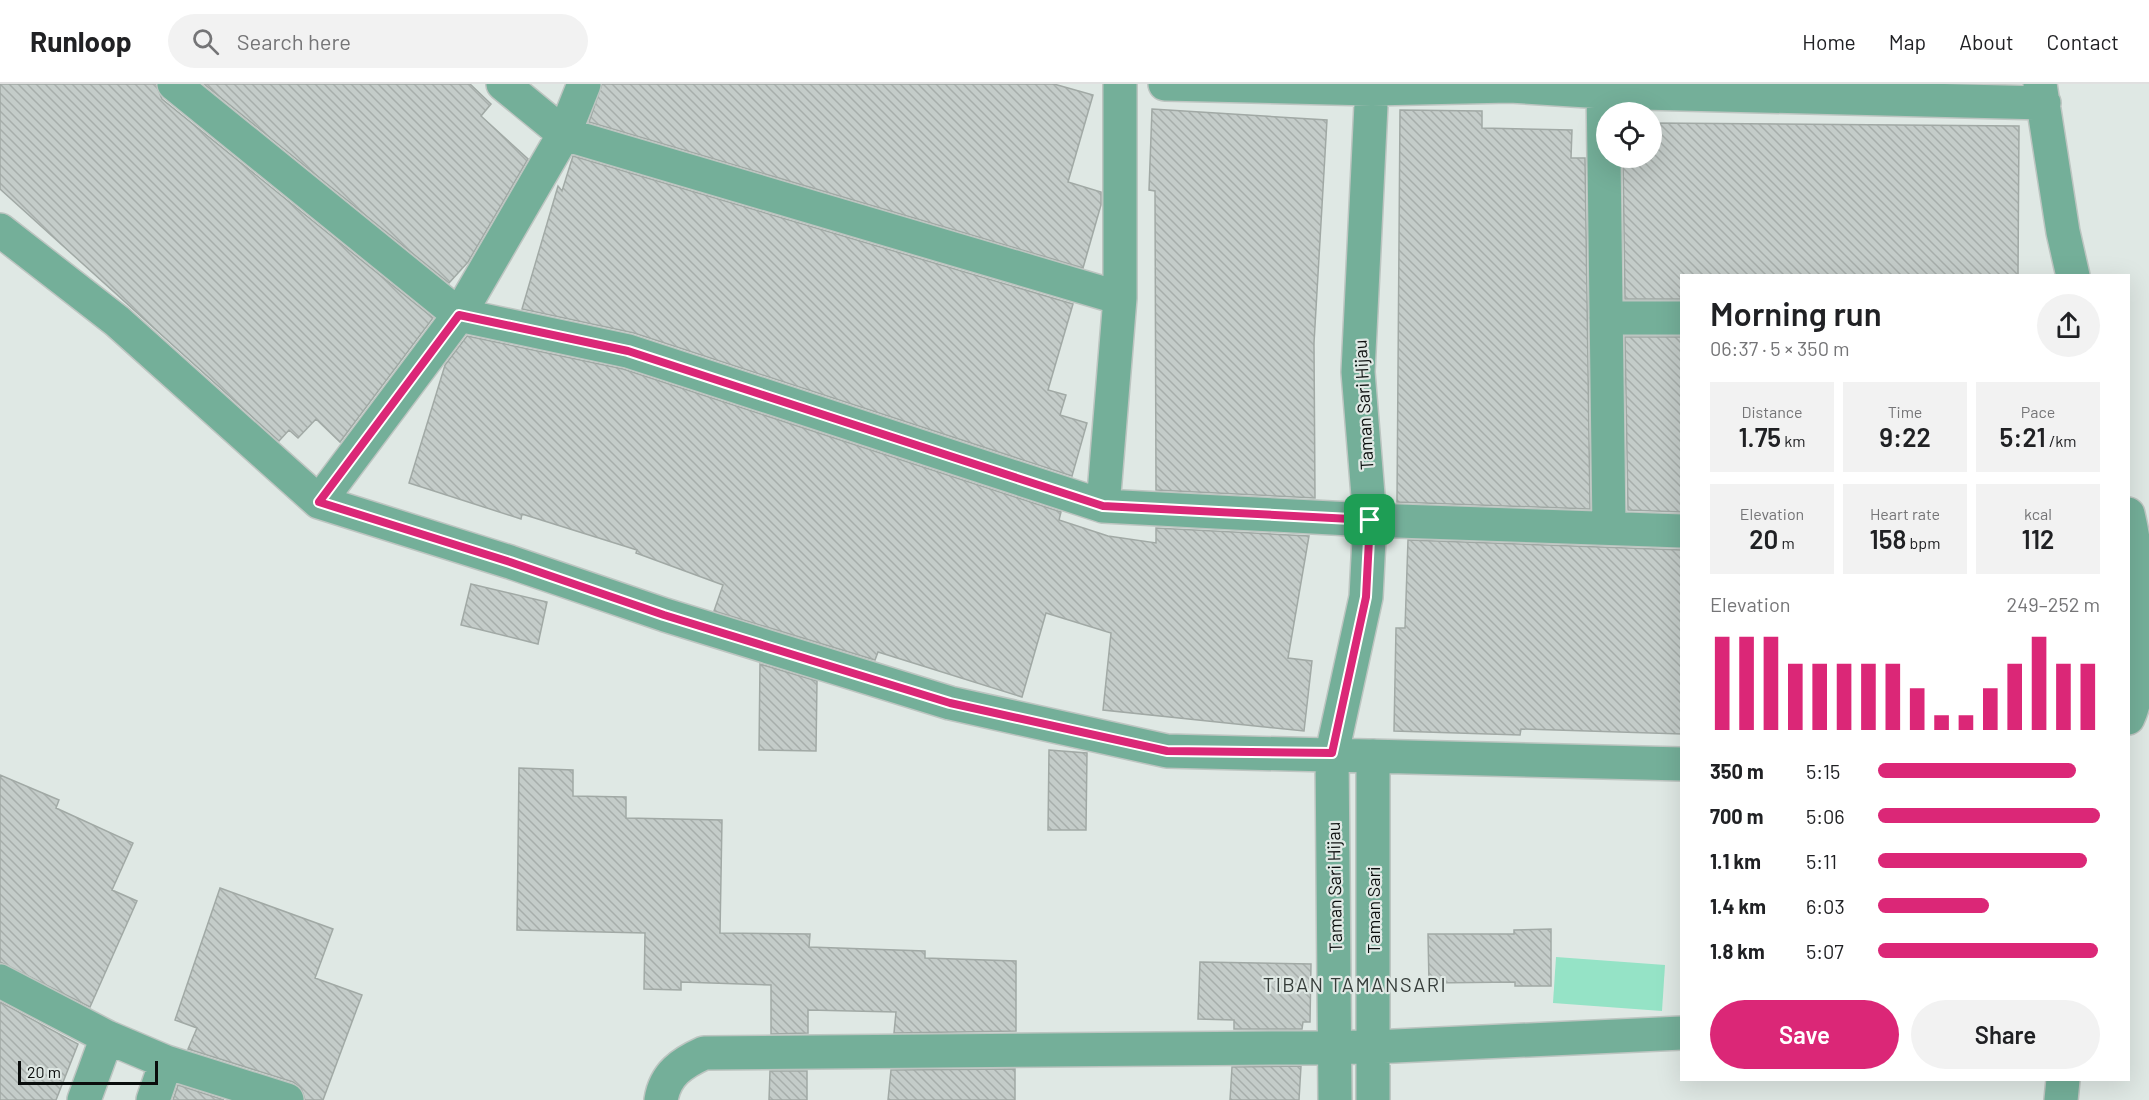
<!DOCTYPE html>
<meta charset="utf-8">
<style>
:root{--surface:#fff;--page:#f2f2f2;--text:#202124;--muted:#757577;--line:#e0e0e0;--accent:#db2777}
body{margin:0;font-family:Barlow,sans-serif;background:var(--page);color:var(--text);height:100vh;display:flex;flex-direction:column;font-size:22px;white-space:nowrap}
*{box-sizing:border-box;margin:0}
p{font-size:20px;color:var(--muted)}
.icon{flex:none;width:33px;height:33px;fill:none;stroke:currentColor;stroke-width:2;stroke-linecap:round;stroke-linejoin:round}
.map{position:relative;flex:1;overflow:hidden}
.sheet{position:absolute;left:1680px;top:190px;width:450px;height:807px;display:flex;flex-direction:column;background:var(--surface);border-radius:0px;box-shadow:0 6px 24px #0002}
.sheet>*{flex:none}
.tools{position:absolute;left:1596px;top:18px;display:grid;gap:12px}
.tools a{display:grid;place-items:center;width:66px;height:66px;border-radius:50%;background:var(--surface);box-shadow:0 6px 24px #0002;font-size:30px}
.scale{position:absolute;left:18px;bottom:15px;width:140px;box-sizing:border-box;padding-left:6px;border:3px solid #0a0d0c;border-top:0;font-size:16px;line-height:21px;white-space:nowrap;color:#0a0d0c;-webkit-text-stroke:4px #dfe8e4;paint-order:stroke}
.pin{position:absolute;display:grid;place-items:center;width:51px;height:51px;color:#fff;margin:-26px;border-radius:12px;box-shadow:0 3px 9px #0006}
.round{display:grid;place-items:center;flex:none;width:63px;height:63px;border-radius:32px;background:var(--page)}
.summary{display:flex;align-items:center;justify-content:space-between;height:102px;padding:0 30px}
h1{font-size:33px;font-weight:600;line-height:45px}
.figures{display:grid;grid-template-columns:repeat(3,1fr);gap:9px;height:102px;padding:6px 30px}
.figures div{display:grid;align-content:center;border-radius:0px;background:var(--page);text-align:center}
.figures b{font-size:26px;font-weight:600}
.figures small{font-size:16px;font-weight:400}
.figures p{font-size:16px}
.chart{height:168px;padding:12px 30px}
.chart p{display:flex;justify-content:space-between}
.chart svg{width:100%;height:108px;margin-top:6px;stroke:var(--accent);stroke-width:6}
.button{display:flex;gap:12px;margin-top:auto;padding:12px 30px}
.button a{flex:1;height:69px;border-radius:36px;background:var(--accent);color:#fff;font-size:24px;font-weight:600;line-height:69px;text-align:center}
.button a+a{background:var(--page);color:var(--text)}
ul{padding:0 30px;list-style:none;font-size:20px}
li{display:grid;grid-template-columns:96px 72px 1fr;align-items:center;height:45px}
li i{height:15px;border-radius:8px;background:var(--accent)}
header{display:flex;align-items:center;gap:36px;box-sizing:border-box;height:84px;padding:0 30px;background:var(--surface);border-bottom:2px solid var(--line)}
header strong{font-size:28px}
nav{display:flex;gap:33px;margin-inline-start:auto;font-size:21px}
.search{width:420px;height:54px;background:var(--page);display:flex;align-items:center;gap:15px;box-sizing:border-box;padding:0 21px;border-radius:33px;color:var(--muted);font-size:22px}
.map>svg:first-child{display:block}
.pitch{fill:#95e3c6}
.building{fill:url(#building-back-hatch);stroke:#a1a9a5;stroke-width:1.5}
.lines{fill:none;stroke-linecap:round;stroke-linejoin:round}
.minor-casing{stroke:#bdc5c1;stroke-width:36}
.minor{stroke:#74af99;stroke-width:33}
.route-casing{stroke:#fff;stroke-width:12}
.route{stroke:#db2777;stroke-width:8}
.labels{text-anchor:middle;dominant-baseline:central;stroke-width:4.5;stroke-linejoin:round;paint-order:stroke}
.street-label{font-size:18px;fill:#0a0d0c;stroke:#dfe8e4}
.neighbourhood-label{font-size:20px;letter-spacing:1.5px;fill:#363d3a;stroke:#dfe8e4}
</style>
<header>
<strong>Runloop</strong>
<div class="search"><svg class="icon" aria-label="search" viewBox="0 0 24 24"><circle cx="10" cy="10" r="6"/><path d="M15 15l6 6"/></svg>Search here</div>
<nav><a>Home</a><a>Map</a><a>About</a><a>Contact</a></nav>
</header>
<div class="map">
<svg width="2149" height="1016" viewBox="0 0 2149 1016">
<defs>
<pattern id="building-back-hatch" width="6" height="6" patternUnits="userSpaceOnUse" patternTransform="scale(1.5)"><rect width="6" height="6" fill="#c4ccc9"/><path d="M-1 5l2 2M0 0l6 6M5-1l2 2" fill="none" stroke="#a7aeab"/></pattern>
</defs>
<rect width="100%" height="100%" fill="#dfe8e4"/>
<path class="pitch" d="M 1556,873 L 1665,881 L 1662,927 L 1553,919 Z"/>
<path class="building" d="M 0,0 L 156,0 L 162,15 L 433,234 L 340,358 L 316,335 L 298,354 L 289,346 L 279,357 L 0,105 Z
M 204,0 L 470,0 L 491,20 L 481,32 L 528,75 L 468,178 L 449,199 Z
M 602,0 L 1054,0 L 1093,11 L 1068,98 L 1101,108 L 1101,121 L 1083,184 L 589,38 Z
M 1152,25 L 1327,36 L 1314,259 L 1315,414 L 1156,406 L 1155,107 L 1149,106 Z
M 1400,26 L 1482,27 L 1482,44 L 1572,46 L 1571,74 L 1585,74 L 1590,425 L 1397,418 Z
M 1652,39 L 2019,42 L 2018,192 L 1682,192 L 1682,215 L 1625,215 L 1623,74 L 1652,74 Z
M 573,72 L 1073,220 L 1048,306 L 1066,311 L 1060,331 L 1087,339 L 1072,392 L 634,249 L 522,225 L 558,102 L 562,107 Z
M 467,252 L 623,285 L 1061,428 L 1059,436 L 1108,452 L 1156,459 L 1156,444 L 1309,452 L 1288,574 L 1312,577 L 1304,647 L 1103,626 L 1111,549 L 1046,529 L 1022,613 L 878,568 L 875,576 L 714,527 L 723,501 L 636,469 L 637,466 L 522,430 L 521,435 L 409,399 L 445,281 Z
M 1625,253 L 1682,253 L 1682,428 L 1628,426 Z
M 1408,456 L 1682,466 L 1682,650 L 1521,645 L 1520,651 L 1394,647 L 1396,544 L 1405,544 Z
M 471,500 L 547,518 L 538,560 L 461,541 Z
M 760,580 L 817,597 L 816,667 L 759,666 Z
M 1049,666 L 1087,669 L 1086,746 L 1048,746 Z
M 519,684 L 573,686 L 573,712 L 626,713 L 626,734 L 722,736 L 720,849 L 810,850 L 809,863 L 925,867 L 925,874 L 1016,877 L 1016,947 L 894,949 L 896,928 L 808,926 L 808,949 L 771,950 L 771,901 L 681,898 L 681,906 L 644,905 L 645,849 L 517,846 Z
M 0,691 L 59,716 L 56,724 L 133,759 L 112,806 L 137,817 L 90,923 L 0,878 Z
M 220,804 L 333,845 L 315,894 L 362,911 L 323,1016 L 305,1016 L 301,1004 L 293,998 L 188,965 L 197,944 L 175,936 Z
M 1551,845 L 1551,902 L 1515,902 L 1515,898 L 1429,899 L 1428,850 L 1514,850 L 1514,846 Z
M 1200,878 L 1311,880 L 1310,938 L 1303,938 L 1302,945 L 1234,945 L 1234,936 L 1198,935 Z
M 0,918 L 78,960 L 56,1016 L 0,1016 Z
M 1301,982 L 1299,1016 L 1230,1016 L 1232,983 Z
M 1015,985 L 1015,1016 L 888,1016 L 891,986 Z
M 770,987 L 807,987 L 807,1016 L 769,1016 Z
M 178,1001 L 224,1016 L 173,1016 Z"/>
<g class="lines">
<defs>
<path id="minor" d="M 174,0 L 459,231 L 628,267 L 1103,422 L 1370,436 L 1682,447
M 503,0 L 564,50 L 1120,214
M 1165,0 L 1372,5 L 1510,2 L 1603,8 L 2044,19
M 1603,0 L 1609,444
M 2040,0 L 2063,148 L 2073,192
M 0,146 L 117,237 L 319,418 L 510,478 L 665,531 L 950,619 L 1167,667 L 1682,680
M 1606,234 L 1682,234
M 319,418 L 459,231 L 564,50 L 584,0
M 1103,422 L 1120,214 L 1120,0
M 2128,430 C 2140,481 2149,589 2128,634
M 1373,672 L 1373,1016
M 0,897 L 107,953 L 166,978 L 287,1016
M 84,1016 L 107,953
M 153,1016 L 166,978
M 661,1016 C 665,990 682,979 704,969 L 1373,963 L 1682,949
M 1335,1016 L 1332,669 L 1366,513 L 1370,436 L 1358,288 L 1372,0
M 2061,1016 L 2063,996"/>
</defs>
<use href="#minor" class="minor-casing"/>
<use href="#minor" class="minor"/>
</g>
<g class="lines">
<defs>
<path id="route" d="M 459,231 L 628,267 L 1103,422 L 1370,436 L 1366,513 L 1332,669 L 1167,667 L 950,619 L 664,531 L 510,478 L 319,418 Z"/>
</defs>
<use href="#route" class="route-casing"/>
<use href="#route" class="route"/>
</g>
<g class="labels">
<g class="street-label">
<text transform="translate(1363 321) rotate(-93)">Taman Sari Hijau</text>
<text transform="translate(1334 803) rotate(-91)">Taman Sari Hijau</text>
<text transform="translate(1373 826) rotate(-90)">Taman Sari</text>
</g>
<g class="neighbourhood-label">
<text x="1355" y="900">TIBAN TAMANSARI</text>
</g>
</g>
</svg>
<div class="tools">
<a><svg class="icon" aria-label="locate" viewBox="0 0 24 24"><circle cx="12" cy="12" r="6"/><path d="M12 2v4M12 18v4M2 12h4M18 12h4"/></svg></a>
</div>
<div class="scale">20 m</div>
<div class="pin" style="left:1370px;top:436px;background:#1e9e55"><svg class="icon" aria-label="arrive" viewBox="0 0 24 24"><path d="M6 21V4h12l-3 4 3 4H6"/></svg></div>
<section class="sheet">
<div class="summary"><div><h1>Morning run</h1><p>06:37 · 5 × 350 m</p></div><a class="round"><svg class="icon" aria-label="share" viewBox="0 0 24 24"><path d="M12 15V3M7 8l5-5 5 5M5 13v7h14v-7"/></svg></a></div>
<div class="figures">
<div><p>Distance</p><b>1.75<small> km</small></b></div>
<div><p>Time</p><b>9:22</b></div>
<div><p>Pace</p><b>5:21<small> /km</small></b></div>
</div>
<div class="figures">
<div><p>Elevation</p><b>20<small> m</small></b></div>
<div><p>Heart rate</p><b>158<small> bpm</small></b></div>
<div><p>kcal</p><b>112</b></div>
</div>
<div class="chart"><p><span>Elevation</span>249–252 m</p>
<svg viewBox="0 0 160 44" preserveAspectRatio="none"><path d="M5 44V6M15 44V6M25 44V6M35 44V17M45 44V17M55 44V17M65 44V17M75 44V17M85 44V27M95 44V38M105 44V38M115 44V27M125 44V17M135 44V6M145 44V17M155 44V17"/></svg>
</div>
<ul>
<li><b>350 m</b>5:15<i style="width:89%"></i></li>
<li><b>700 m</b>5:06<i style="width:100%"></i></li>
<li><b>1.1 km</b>5:11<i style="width:94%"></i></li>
<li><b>1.4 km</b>6:03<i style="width:50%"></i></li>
<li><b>1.8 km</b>5:07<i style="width:99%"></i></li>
</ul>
<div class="button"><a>Save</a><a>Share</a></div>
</section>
</div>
